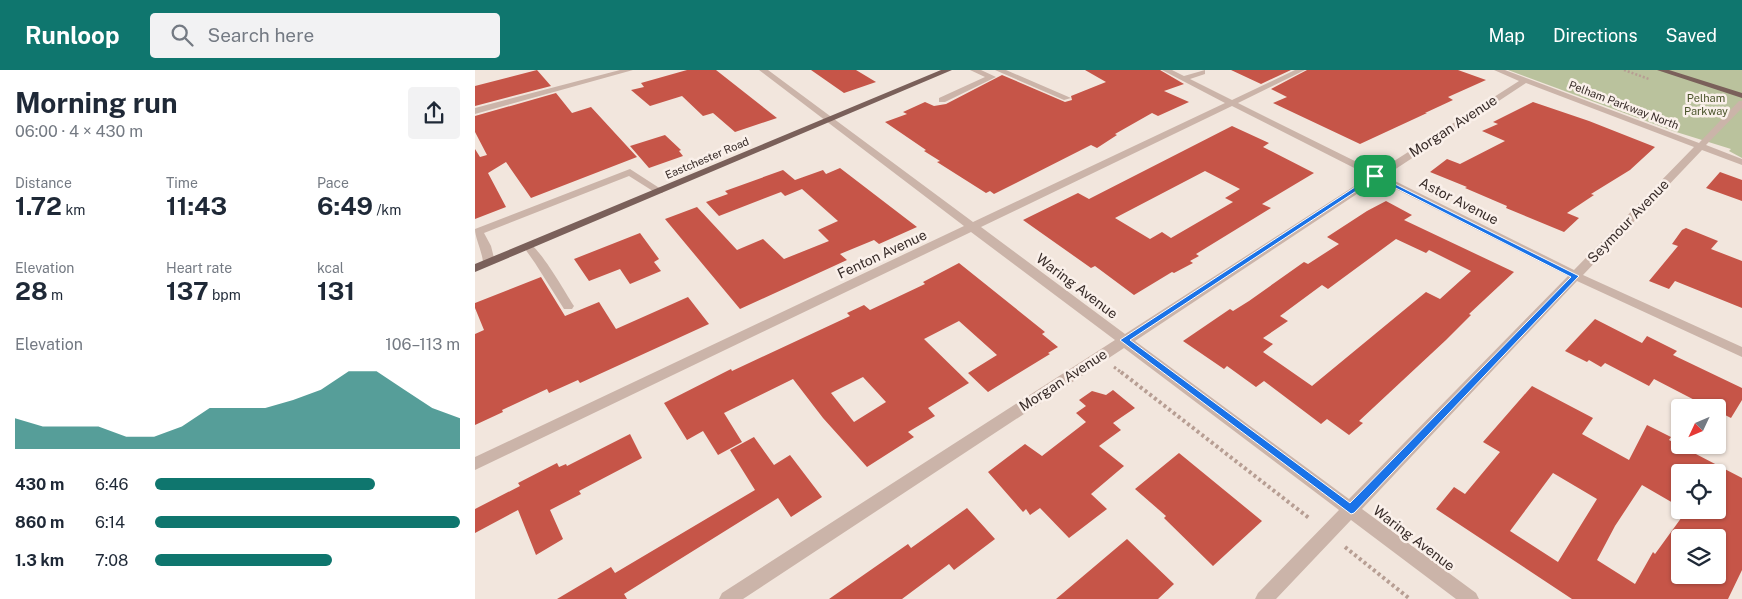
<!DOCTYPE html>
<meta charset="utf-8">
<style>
:root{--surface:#fff;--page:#f2f2f3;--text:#1f2937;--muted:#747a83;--accent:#0f766e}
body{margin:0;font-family:"Public Sans",sans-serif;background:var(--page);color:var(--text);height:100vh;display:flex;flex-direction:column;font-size:19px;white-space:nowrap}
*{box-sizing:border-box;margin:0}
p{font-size:16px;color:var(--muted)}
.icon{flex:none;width:28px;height:28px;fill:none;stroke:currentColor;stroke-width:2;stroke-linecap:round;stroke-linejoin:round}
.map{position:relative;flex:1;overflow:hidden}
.drawer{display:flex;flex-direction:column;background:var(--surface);width:475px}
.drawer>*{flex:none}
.needle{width:32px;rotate:226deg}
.tools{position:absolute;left:1196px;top:329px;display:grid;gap:10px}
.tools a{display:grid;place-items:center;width:55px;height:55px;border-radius:5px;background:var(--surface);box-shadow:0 1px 4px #0004;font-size:25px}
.pin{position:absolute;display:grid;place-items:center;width:42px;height:42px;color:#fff;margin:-21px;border-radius:10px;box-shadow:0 2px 8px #0006}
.round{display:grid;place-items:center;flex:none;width:52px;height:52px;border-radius:5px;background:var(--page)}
.overview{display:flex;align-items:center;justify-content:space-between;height:85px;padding:0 15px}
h1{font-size:28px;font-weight:700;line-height:38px}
.figures{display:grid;grid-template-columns:repeat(3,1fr);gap:8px;height:85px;padding:5px 15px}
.figures div{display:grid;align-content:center}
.figures b{font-size:25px;font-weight:700}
.figures small{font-size:14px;font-weight:400}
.figures p{font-size:14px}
.chart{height:140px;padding:10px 15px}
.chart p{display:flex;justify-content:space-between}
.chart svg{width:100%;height:90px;margin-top:5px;fill:var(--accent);opacity:.7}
ul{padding:0 15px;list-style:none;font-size:16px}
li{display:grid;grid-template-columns:80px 60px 1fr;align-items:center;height:38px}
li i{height:12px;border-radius:6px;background:var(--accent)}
header{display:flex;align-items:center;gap:30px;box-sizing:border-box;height:70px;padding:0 25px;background:var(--accent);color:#fff}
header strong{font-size:24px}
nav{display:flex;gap:28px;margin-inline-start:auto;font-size:18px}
.search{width:350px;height:45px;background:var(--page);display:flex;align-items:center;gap:12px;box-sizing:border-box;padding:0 18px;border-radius:5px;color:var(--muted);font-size:19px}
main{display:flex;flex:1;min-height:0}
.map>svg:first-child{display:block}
.green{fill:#bac29d}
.building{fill:#c65548;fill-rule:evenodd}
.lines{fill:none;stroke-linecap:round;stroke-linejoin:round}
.path-far2{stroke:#b79e93;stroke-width:2.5;stroke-dasharray:2 2;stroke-linecap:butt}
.path-far1{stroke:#b79e93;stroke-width:3;stroke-dasharray:2.5 2.5;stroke-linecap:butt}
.path{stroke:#b79e93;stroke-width:4;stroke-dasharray:3 3;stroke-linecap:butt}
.minor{fill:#cbb4a9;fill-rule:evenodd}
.major{fill:#7a605a;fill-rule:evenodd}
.route{fill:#1a73e8;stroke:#fff;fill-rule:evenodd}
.labels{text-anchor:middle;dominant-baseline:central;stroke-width:5;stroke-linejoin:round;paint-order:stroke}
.far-park-label{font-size:11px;fill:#4c562d;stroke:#faf0ea}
.far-street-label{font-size:11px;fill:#382c29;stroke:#faf0ea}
.street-label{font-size:14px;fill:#382c29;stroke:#faf0ea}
</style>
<header>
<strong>Runloop</strong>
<div class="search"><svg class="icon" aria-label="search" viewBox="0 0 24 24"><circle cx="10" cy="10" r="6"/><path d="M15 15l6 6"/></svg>Search here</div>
<nav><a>Map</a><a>Directions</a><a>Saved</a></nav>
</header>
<main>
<section class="drawer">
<div class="overview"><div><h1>Morning run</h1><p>06:00 · 4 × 430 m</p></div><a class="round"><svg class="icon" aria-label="share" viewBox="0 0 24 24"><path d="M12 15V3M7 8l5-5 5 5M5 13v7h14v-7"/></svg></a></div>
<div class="figures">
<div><p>Distance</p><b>1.72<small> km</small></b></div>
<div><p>Time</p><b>11:43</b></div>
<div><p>Pace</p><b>6:49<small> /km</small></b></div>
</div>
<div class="figures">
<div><p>Elevation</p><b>28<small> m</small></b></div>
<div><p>Heart rate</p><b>137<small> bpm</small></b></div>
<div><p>kcal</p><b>131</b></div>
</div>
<div class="chart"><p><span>Elevation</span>106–113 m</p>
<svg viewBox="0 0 160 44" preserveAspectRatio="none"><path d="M0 44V29L10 33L20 33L30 33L40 38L50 38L60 33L70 24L80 24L90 24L100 20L110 15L120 6L130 6L140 15L150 24L160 29V44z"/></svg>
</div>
<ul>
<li><b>430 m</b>6:46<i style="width:72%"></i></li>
<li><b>860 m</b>6:14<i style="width:100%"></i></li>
<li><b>1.3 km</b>7:08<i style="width:58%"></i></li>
</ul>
</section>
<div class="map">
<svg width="1267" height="529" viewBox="0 0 1267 529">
<rect width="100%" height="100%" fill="#f2e6dd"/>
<path class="green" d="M 1033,0 L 1267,0 L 1267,88 L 1254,81 L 1256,79 L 1198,61 Z"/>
<path class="building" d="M 62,0 L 76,16 L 0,36 L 0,16 Z
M 212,0 L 241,0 L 302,48 L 260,62 L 238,43 L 228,46 L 207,26 L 175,36 L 156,20 L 169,17 L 166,13 Z
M 336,0 L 381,0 L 401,12 L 369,23 Z
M 610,0 L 685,0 L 709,14 L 689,21 L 714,32 L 683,46 L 677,43 L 640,64 L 642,65 L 622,78 L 616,75 L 519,124 L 515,121 L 511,123 L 462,92 L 465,91 L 449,81 L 451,80 L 410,52 L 432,44 L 428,42 L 450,32 L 459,36 L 471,34 L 527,5 L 590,32 L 597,30 L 596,26 L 631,12 Z
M 756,0 L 816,0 L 786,14 Z
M 832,0 L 983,0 L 1011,10 L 973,27 L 978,30 L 950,43 L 952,43 L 885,74 L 798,33 L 812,27 L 796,19 Z
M 81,23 L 97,43 L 116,37 L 162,87 L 56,128 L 31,92 L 13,103 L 31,137 L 0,149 L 0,79 L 5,87 L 12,85 L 0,62 L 0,46 Z
M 1058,32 L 1114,51 L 1180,77 L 1155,100 L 1116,124 L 1119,125 L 1092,143 L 1104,148 L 1089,162 L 1031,138 L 1032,136 L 990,118 L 992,117 L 955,102 L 972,89 L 985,94 L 1030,71 L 1007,61 L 1023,54 L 1018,52 Z
M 757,56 L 794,73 L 788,77 L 839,103 L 787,134 L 796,138 L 721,184 L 724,186 L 715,191 L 718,193 L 699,203 L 697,202 L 659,225 L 620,196 L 616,198 L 548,150 L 603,123 L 614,129 ZM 730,101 L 765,119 L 750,128 L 758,132 L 696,168 L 687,162 L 675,169 L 640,148 Z
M 190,65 L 206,80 L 204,81 L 208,86 L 174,98 L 155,76 Z
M 365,98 L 442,157 L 404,174 L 399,170 L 365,184 L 372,190 L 265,239 L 190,149 L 222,137 L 262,180 L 288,169 L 309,189 L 354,171 L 343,160 L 363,151 L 327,119 L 310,126 L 306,122 L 244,146 L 231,132 L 253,124 L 250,121 L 308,100 L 320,110 L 348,100 L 351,104 Z
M 1245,102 L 1267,110 L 1267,131 L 1231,118 Z
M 911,131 L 937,145 L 929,150 L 1039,202 L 994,244 L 996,245 L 971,270 L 884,351 L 888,353 L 874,365 L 852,349 L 846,354 L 789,311 L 781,317 L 752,296 L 749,299 L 708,271 L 755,239 L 758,241 L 774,231 L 829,192 L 833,194 L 864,174 L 852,167 L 892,141 ZM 921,169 L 951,183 L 954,180 L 996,201 L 965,229 L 951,222 L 837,316 L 788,282 L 798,274 L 788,268 L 813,251 L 805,246 L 847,215 L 853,219 Z
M 1211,158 L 1243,171 L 1236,179 L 1267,191 L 1267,238 L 1200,211 L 1194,219 L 1174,211 L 1203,176 L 1197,174 L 1207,160 Z
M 165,163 L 184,189 L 179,192 L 186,201 L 155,214 L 145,199 L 114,211 L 99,189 Z
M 484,193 L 570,262 L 567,264 L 583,277 L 573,283 L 575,284 L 513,322 L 493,303 L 522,285 L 484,251 L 449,269 L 494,313 L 453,338 L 460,346 L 433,362 L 439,367 L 392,397 L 348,348 L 318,309 L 249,343 L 267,372 L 243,385 L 228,361 L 212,370 L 189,333 L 256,299 L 257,301 L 375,246 L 372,243 L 389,235 L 395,240 L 450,214 L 448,212 ZM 388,307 L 411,332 L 379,352 L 356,323 Z
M 66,207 L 90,246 L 124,232 L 141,259 L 213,227 L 234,254 L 105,313 L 103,310 L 74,323 L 72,319 L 27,340 L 28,342 L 0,355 L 0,264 L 9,260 L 0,238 L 0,233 Z
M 1120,249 L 1167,273 L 1172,266 L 1202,281 L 1198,285 L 1267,318 L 1267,330 L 1256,348 L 1242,341 L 1242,338 L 1235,338 L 1179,309 L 1174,316 L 1130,293 L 1126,297 L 1114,290 L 1112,292 L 1090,281 Z
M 1057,316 L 1118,348 L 1107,364 L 1154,390 L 1172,355 L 1196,367 L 1194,370 L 1267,408 L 1267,500 L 1253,529 L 1097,529 L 961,439 L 979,417 L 990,424 L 1025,382 L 1008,372 ZM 1205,402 L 1242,402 L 1242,440 L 1212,440 L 1180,484 L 1178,482 L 1160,514 L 1122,490 L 1140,456 L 1167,415 L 1205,437 ZM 1078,403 L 1122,429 L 1083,492 L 1035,461 ZM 1205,468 L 1242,468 L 1242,505 L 1205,505 Z
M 638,320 L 660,338 L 638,353 L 646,360 L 624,376 L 649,396 L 616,424 L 632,439 L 594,468 L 565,438 L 555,445 L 551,439 L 548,442 L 513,402 L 550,374 L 567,386 L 611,352 L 601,343 L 611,336 L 604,330 L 617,321 L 631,325 Z
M 155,364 L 167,388 L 104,421 L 106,424 L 75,440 L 88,469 L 61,485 L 43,440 L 0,463 L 0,439 L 45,416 L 43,413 L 82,393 L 84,397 L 91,394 L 92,396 Z
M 279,367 L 299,395 L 315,385 L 347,427 L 316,447 L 303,428 L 149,524 L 152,529 L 82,529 L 136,497 L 140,503 L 280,420 L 255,380 Z
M 704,383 L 787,451 L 738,496 L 689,448 L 691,446 L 660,419 Z
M 492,438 L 520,469 L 479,500 L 474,494 L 427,529 L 354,529 L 433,474 L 436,478 Z
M 652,469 L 699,514 L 683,529 L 581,529 Z"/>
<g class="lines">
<path class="path-far2" d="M 1149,0 L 1174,9"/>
<path class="path-far1" d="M 639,297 L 647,303"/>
<path class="path" d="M 646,302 L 834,448
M 870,477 L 935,529"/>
<path class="minor" d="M 145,0 L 158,0 L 0,44 L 0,38 Z
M 284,0 L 293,0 L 498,152 L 750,33 L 687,0 L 697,0 L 709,6 L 730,0 L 730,4 L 715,9 L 757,30 L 820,0 L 830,0 L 763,33 L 902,102 L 1044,11 L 1019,0 L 1030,0 L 1224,73 L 1264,31 L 1267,31 L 1267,38 L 1231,75 L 1267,89 L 1267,95 L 1227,80 L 1108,205 L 1267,277 L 1267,287 L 1102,211 L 887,439 L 1001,523 L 1004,529 L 981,529 L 876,450 L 801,529 L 780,529 L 783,523 L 864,440 L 649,278 L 268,529 L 244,529 L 247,523 L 640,270 L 496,162 L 0,400 L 0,387 L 489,156 ZM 1051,13 L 1219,77 L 1099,200 L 910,106 ZM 757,36 L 895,106 L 650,264 L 506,157 ZM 903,110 L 1093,206 L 874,429 L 660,271 Z
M 495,0 L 506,0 L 521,7 L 470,32 L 464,32 L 464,28 L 510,7 Z
M 520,0 L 531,0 L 596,28 L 589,30 Z
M 155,99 L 189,121 L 187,123 L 181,123 L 154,106 L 9,163 L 16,176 L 20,192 L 14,195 L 8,192 C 7,181 0,168 0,159 Z
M 53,173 C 64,176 91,224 99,236 L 97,239 L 89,239 L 60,193 L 48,176 Z"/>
<path class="major" d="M 466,0 L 477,0 L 0,202 L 0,194 Z
M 1182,0 L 1194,0 L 1267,23 L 1267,28 Z"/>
</g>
<path class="route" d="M 900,104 L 1104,206 L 879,443 L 876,444 L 645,270 ZM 901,108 L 1096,207 L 875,433 L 655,270 Z"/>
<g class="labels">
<g class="far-park-label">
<text x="1231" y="28">Pelham<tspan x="1231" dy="13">Parkway</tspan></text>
</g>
<g class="far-street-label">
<text transform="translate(1149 35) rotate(21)">Pelham Parkway North</text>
<text transform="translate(232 88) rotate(-23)">Eastchester Road</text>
</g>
<g class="street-label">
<text transform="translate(978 56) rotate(-33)">Morgan Avenue</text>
<text transform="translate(984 131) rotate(27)">Astor Avenue</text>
<text transform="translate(1153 151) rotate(-46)">Seymour Avenue</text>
<text transform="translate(407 184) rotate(-25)">Fenton Avenue</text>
<text transform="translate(602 216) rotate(37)">Waring Avenue</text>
<text transform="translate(588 310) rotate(-33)">Morgan Avenue</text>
<text transform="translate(939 468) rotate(37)">Waring Avenue</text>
</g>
</g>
</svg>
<div class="tools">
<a><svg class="needle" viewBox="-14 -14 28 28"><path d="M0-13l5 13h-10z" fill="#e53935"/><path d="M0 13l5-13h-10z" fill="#747a83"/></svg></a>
<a><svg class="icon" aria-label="locate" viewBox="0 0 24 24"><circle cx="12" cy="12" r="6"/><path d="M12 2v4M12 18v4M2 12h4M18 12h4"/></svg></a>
<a><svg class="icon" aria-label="layers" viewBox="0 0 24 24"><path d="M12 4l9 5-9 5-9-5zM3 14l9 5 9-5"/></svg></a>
</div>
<div class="pin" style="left:900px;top:106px;background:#1e9e55"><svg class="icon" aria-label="arrive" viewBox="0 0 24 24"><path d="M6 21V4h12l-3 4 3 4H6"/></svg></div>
</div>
</main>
